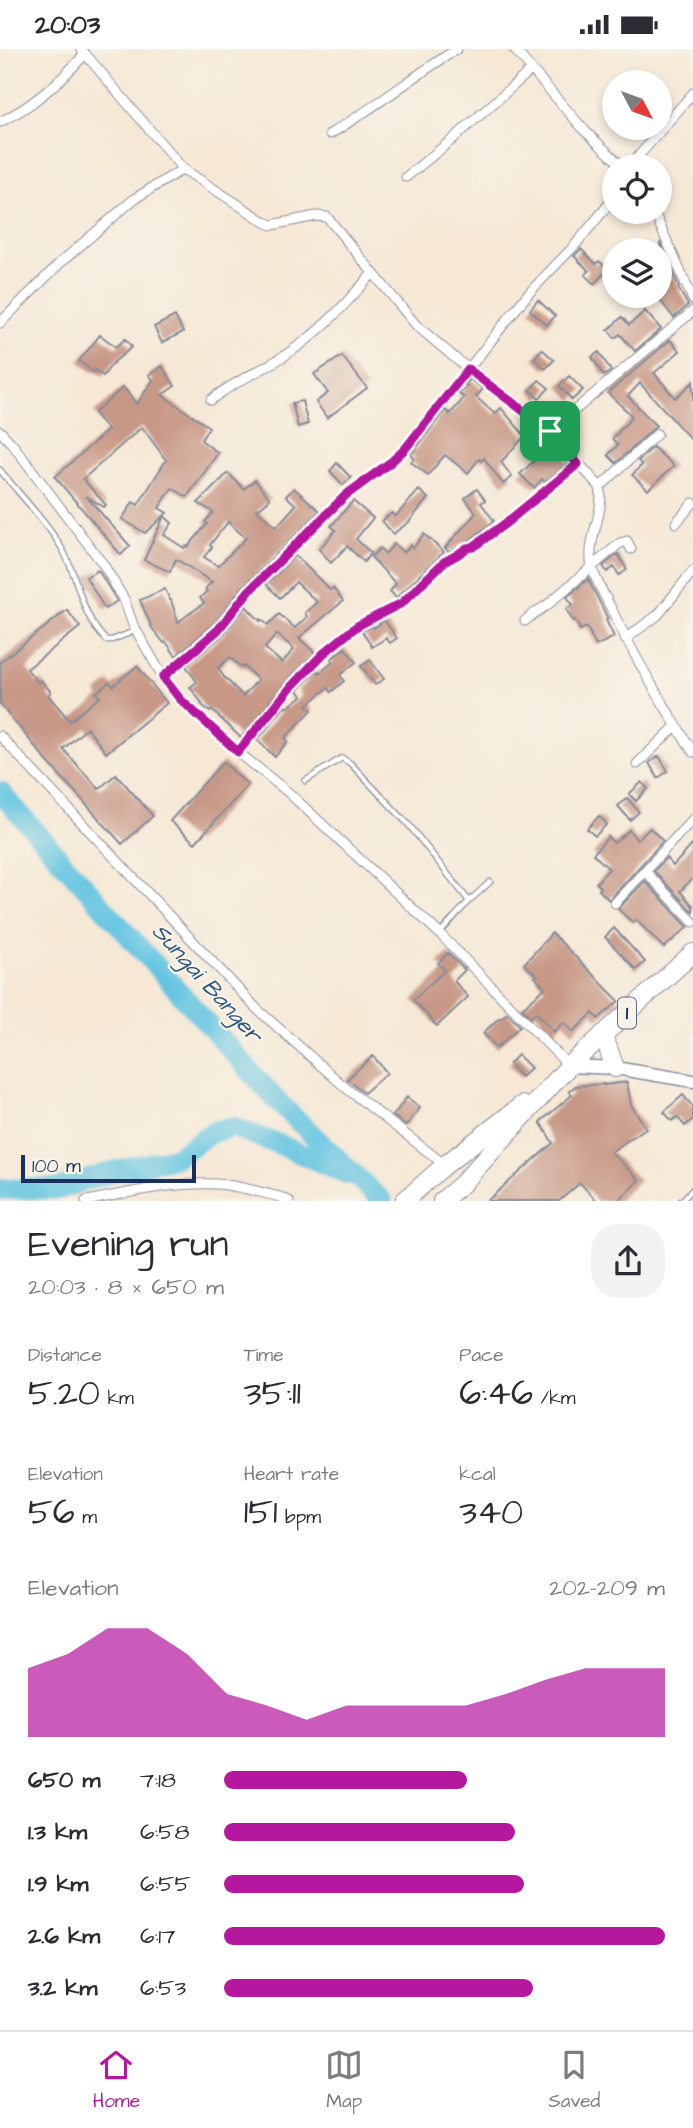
<!DOCTYPE html>
<meta charset="utf-8">
<style>
:root{--surface:#fff;--page:#f2f2f3;--text:#2b2b33;--muted:#7c7c81;--line:#e1e1e2;--accent:#b5179e}
body{margin:0;font-family:"Architects Daughter",sans-serif;background:var(--page);color:var(--text);height:100vh;display:flex;flex-direction:column;font-size:26px;white-space:nowrap}
*{box-sizing:border-box;margin:0}
p{font-size:23px;color:var(--muted)}
.icon{flex:none;width:38px;height:38px;fill:none;stroke:currentColor;stroke-width:2;stroke-linecap:round;stroke-linejoin:round}
.map{position:relative;height:1152px;overflow:hidden}
.panel{display:flex;flex-direction:column;background:var(--surface);flex:1}
.panel>*{flex:none}
.needle{width:46px;rotate:131deg}
.tools{position:absolute;left:602px;top:21px;display:grid;gap:14px}
.tools a{display:grid;place-items:center;width:70px;height:70px;border-radius:50%;background:var(--surface);box-shadow:0 4px 10px #0003;font-size:35px}
.scale{position:absolute;left:21px;bottom:18px;width:175px;box-sizing:border-box;padding-left:7px;border:4px solid #1b2f5e;border-top:0;font-size:19px;line-height:24px;white-space:nowrap;color:#1b2f5e;-webkit-text-stroke:5px #f7f3e8;paint-order:stroke}
.pin{position:absolute;display:grid;place-items:center;width:60px;height:60px;color:#fff;margin:-30px;border-radius:14px;box-shadow:0 4px 10px #0006}
.round{display:grid;place-items:center;flex:none;width:74px;height:74px;border-radius:28px;background:var(--page)}
.head{display:flex;align-items:center;justify-content:space-between;height:119px;padding:0 28px}
h1{font-size:38px;font-weight:600;line-height:52px}
.metrics{display:grid;grid-template-columns:repeat(3,1fr);gap:10px;height:119px;padding:7px 28px}
.metrics div{display:grid;align-content:center}
.metrics b{font-size:35px;font-weight:600}
.metrics small{font-size:19px;font-weight:400}
.metrics p{font-size:19px}
.chart{height:196px;padding:14px 28px}
.chart p{display:flex;justify-content:space-between}
.chart svg{width:100%;height:126px;margin-top:7px;fill:var(--accent);opacity:.7}
ul{padding:0 28px;list-style:none;font-size:23px}
li{display:grid;grid-template-columns:112px 84px 1fr;align-items:center;height:52px}
li i{height:18px;border-radius:9px;background:var(--accent)}
.status{display:flex;justify-content:space-between;align-items:center;height:49px;padding:0 35px;background:var(--surface);direction:ltr}
.status svg{height:19px;fill:currentColor}
.tab-bar{display:flex;justify-content:space-around;align-items:center;height:98px;border-top:2px solid var(--line);background:var(--surface);font-size:19px;color:var(--muted)}
.tab-bar a{display:grid;justify-items:center;gap:4px}
.tab-bar .selected{color:var(--accent)}
.map>svg:first-child{display:block}
.lines{fill:none;stroke-linecap:round;stroke-linejoin:round}
.river{stroke:#63c4e1;stroke-width:21}
.building{fill:#c89886;fill-rule:evenodd}
.lane-casing{stroke:#888c9a;stroke-width:7}
.street-casing{stroke:#888c9a;stroke-width:11}
.secondary-casing{stroke:#888c9a;stroke-width:15}
.highway-casing{stroke:#888c9a;stroke-width:20}
.lane{stroke:#fff;stroke-width:4.5}
.street{stroke:#fff;stroke-width:9}
.secondary{stroke:#fff;stroke-width:12}
.highway{stroke:#fff;stroke-width:18}
.route-casing{stroke:#fff;stroke-width:14}
.route{stroke:#b5179e;stroke-width:9}
.labels{text-anchor:middle;dominant-baseline:central;stroke-width:5;stroke-linejoin:round;paint-order:stroke}
.shield{fill:#f7f3e8;stroke:#5d6a87;stroke-width:2}
.shield-label{font-size:19px;font-weight:bold;fill:#1b2f5e}
.water-label{font-size:23px;font-style:italic;fill:#2d547f;stroke:#f7f3e8}
</style>
<div class="status"><b>20:03</b><svg viewBox="0 0 49 12"><path d="M0 12V9h3v3zM5 12V6h3v6zM10 12V3h3v9zM15 12V0h3v12zM26 1h20v11H26zM47 4h2v5h-2z"/></svg></div>
<div class="map">
<svg width="693" height="1152" viewBox="0 0 693 1152">
<rect width="100%" height="100%" fill="#f7f3e8"/>
<filter id="ink" filterUnits="userSpaceOnUse"><feTurbulence type="fractalNoise" baseFrequency=".0143" numOctaves="2"/><feDisplacementMap in="SourceGraphic" scale="14" xChannelSelector="R" yChannelSelector="G"/><feConvolveMatrix kernelMatrix="1 2 1 2 8 2 1 2 1" color-interpolation-filters="sRGB"/></filter>
<filter id="wash" filterUnits="userSpaceOnUse"><feTurbulence type="fractalNoise" baseFrequency=".00686" numOctaves="4" result="noise"/><feDisplacementMap in="SourceGraphic" scale="28" xChannelSelector="R" yChannelSelector="G"/><feGaussianBlur stdDeviation="1.57" result="paint"/><feColorMatrix in="noise" values="0 0 0 0 0 0 0 0 0 0 0 0 0 0 0 0 0 1.4 0 .05"/><feComposite in="paint" operator="in"/></filter>
<g filter="url(#wash)">
<rect width="100%" height="100%" fill="#f6e8d5"/>
<g class="lines">
<path class="river" d="M 0,743 L 276,1051 L 382,1152
M 0,1140 L 59,1140 L 111,1123 L 176,1108 L 212,1083 L 233,1078 L 283,1097 L 347,1125"/>
</g>
<g id="blocks">
<path class="building" d="M 660,193 L 679,238 L 678,239 L 688,256 L 674,269 L 660,251 Z
M 581,200 L 596,215 L 599,212 L 608,220 L 594,235 L 585,226 L 589,222 L 574,207 Z
M 538,251 L 555,267 L 547,276 L 530,261 Z
M 645,262 L 661,280 L 635,302 L 620,285 L 615,289 L 608,281 L 622,268 L 629,276 Z
M 175,267 L 183,283 L 162,294 L 154,278 Z
M 100,286 L 116,298 L 125,290 L 132,298 L 114,313 L 103,327 L 95,321 L 93,323 L 79,312 Z
M 670,291 L 680,302 L 654,324 L 675,349 L 693,333 L 693,393 L 640,334 L 628,347 L 656,377 L 616,414 L 608,406 L 618,396 L 612,390 L 631,369 L 631,366 L 608,344 Z
M 542,300 L 554,311 L 545,320 L 534,309 Z
M 599,303 L 611,322 L 604,327 L 592,308 Z
M 342,307 L 367,339 L 327,369 L 316,353 L 328,344 L 314,325 Z
M 162,317 L 175,337 L 162,346 L 209,378 L 201,391 L 218,404 L 187,448 L 172,439 L 159,459 L 167,464 L 145,484 L 122,470 L 133,453 L 138,456 L 166,411 L 142,378 L 83,430 L 106,456 L 104,458 L 86,447 L 130,497 L 121,506 L 55,428 L 108,381 L 94,364 L 123,338 L 137,355 L 153,331 L 149,326 Z
M 569,327 L 583,341 L 572,351 L 559,337 Z
M 470,330 L 483,340 L 476,348 L 495,365 L 501,359 L 525,387 L 501,413 L 512,428 L 503,435 L 484,409 L 481,412 L 479,410 L 468,424 L 445,406 L 428,426 L 411,413 L 414,409 L 411,406 L 445,361 L 450,365 L 464,349 L 459,345 L 467,337 L 465,336 Z
M 539,331 L 549,339 L 539,350 L 530,341 Z
M 302,352 L 308,375 L 298,378 L 292,354 Z
M 552,395 L 569,414 L 545,433 L 542,430 L 534,439 L 520,425 Z
M 653,398 L 674,417 L 648,441 L 632,426 L 642,416 L 638,412 Z
M 337,414 L 351,429 L 343,436 L 330,422 Z
M 228,424 L 244,440 L 255,431 L 270,450 L 257,461 L 276,478 L 296,456 L 286,447 L 294,439 L 320,462 L 240,541 L 213,576 L 176,607 L 166,593 L 164,594 L 152,579 L 140,551 L 165,540 L 170,551 L 171,551 L 178,573 L 204,554 L 200,549 L 207,542 L 205,540 L 212,533 L 176,510 L 170,523 L 144,511 L 164,467 L 172,474 L 164,486 L 184,499 L 186,497 L 188,498 L 207,475 L 205,473 L 213,463 L 198,454 ZM 228,473 L 246,489 L 218,517 L 204,508 L 212,498 L 210,496 Z
M 477,440 L 485,451 L 481,454 L 494,472 L 470,491 L 449,503 L 445,499 L 476,464 L 465,449 Z
M 419,441 L 428,449 L 409,473 L 393,485 L 382,472 L 392,464 L 395,468 Z
M 353,452 L 373,469 L 356,490 L 371,504 L 364,513 L 347,497 L 331,514 L 319,500 L 336,481 L 331,477 Z
M 424,485 L 444,503 L 396,549 L 390,542 L 396,535 L 371,508 L 380,499 L 385,505 L 394,495 L 404,504 L 411,496 L 413,499 Z
M 618,505 L 627,521 L 619,526 L 614,518 L 607,523 L 603,517 Z
M 295,506 L 330,541 L 333,539 L 343,552 L 299,589 L 315,604 L 286,633 L 241,689 L 212,661 L 210,663 L 201,655 L 202,654 L 190,638 L 197,633 L 186,617 L 223,586 L 246,557 L 260,572 L 261,570 L 268,576 L 279,565 L 295,579 L 307,568 L 305,564 L 317,553 L 296,533 L 280,549 L 266,535 ZM 277,585 L 294,600 L 282,614 L 265,599 ZM 230,608 L 242,619 L 244,617 L 258,631 L 243,647 L 224,628 L 218,619 Z
M 98,521 L 117,552 L 105,560 L 86,528 Z
M 588,530 L 608,570 L 606,571 L 614,588 L 596,597 L 587,578 L 580,581 L 575,571 L 573,572 L 566,560 L 573,556 L 567,548 Z
M 67,561 L 80,578 L 27,620 L 38,634 L 41,631 L 51,643 L 48,646 L 70,672 L 100,648 L 96,644 L 109,633 L 113,637 L 137,617 L 167,654 L 106,704 L 87,679 L 63,700 L 99,740 L 116,725 L 153,767 L 122,795 L 47,712 L 0,655 L 0,613 Z
M 384,571 L 397,589 L 390,594 L 386,589 L 372,598 L 362,582 L 373,577 L 374,579 Z
M 345,599 L 356,613 L 340,626 L 344,632 L 331,643 L 328,639 L 307,656 L 312,661 L 285,689 L 288,692 L 275,708 L 257,691 L 285,657 L 287,659 L 302,647 L 298,641 L 317,621 L 320,624 L 333,613 L 331,610 Z
M 370,611 L 384,630 L 375,636 L 361,617 Z
M 659,707 L 668,722 L 658,729 L 649,714 Z
M 223,713 L 248,736 L 195,794 L 170,772 Z
M 642,733 L 648,740 L 636,752 L 629,745 Z
M 627,749 L 639,763 L 630,771 L 618,757 Z
M 599,767 L 607,775 L 595,787 L 587,780 Z
M 650,779 L 663,792 L 609,851 L 599,841 L 601,839 L 596,834 L 609,820 L 593,805 L 608,788 L 614,794 L 629,781 L 637,791 Z
M 693,795 L 693,829 L 680,842 L 693,857 L 693,863 L 654,822 L 666,809 L 673,817 Z
M 645,832 L 688,878 L 664,899 L 636,871 L 633,874 L 618,860 Z
M 614,879 L 645,913 L 636,921 L 605,888 Z
M 552,884 L 619,952 L 598,970 L 593,964 L 573,983 L 564,973 L 554,983 L 536,963 L 531,968 L 522,959 L 545,939 L 535,928 L 537,927 L 524,915 Z
M 448,904 L 465,921 L 454,932 L 468,948 L 437,977 L 413,951 L 445,921 L 438,914 Z
M 507,964 L 520,977 L 497,999 L 483,984 L 499,969 L 500,970 Z
M 518,1006 L 531,1019 L 521,1028 L 509,1015 Z
M 373,1007 L 387,1024 L 364,1044 L 347,1030 Z
M 627,1033 L 631,1056 L 646,1079 L 611,1103 L 639,1131 L 618,1152 L 597,1152 L 580,1134 L 559,1152 L 487,1152 L 553,1094 L 540,1073 L 572,1046 L 569,1042 L 576,1037 L 604,1035 L 604,1036 Z
M 683,1046 L 693,1058 L 693,1070 L 685,1077 L 677,1068 L 672,1072 L 664,1063 Z
M 407,1048 L 420,1059 L 406,1077 L 393,1067 Z"/>
</g>
</g>
<g filter="url(#ink)">
<use href="#blocks" fill-opacity="0" stroke="#888c9a" stroke-width="2"/>
<g class="lines">
<defs>
<path id="lane" d="M 0,421 C 19,445 46,472 61,498 C 79,527 80,567 106,591 L 112,591 L 135,582
M 305,732 L 342,709 L 350,714 L 409,776 L 469,852 L 440,884
M 469,852 L 490,833
M 681,1152 L 693,1140"/>
<path id="street" d="M 81,0 L 183,120 L 265,173 L 272,176 L 316,167 L 327,168 L 416,276 L 468,320 L 550,382 L 600,438 C 605,465 586,490 592,518 C 595,531 604,545 610,557 C 634,608 663,656 693,703
M 514,0 L 585,82 L 622,117
M 0,73 C 33,57 60,33 84,6
M 330,85 C 374,59 414,27 457,0
M 630,117 L 693,44
M 406,128 L 453,90 L 531,21
M 654,163 L 693,251
M 0,274 L 60,214 L 134,150 L 183,120
M 211,351 C 235,331 265,321 290,303 C 323,281 347,253 373,224
M 0,382 L 13,396 L 103,515 L 124,550 L 133,576 L 163,628 L 180,650 L 238,703 L 289,744 L 440,885 L 569,1017
M 550,382 L 693,262
M 600,438 L 657,385
M 676,474 L 693,454
M 525,572 C 535,562 546,559 555,549 L 620,494 L 627,492 L 631,500
M 625,590 L 658,566 L 693,522
M 163,628 L 218,581 L 248,543 L 346,446 L 391,413 L 405,400 L 528,245 L 576,195 L 614,149
M 0,687 L 257,960 L 346,1039 L 445,1116
M 238,703 L 291,638 L 324,604 L 357,577 L 402,554 L 444,513 L 457,506 L 467,499 L 473,497 L 506,474 L 578,415
M 637,715 L 676,677
M 645,822 L 693,873
M 615,854 L 693,770
M 86,1152 C 128,1144 172,1133 216,1135 C 237,1136 259,1143 280,1148 L 289,1152"/>
<path id="secondary" d="M 569,1017 L 615,1019 L 693,1032"/>
<path id="highway" d="M 603,985 L 615,1019
M 404,1152 L 445,1116 L 522,1056
M 442,1152 L 462,1135 L 569,1017 L 693,904"/>
</defs>
<use href="#lane" class="lane-casing"/>
<use href="#street" class="street-casing"/>
<use href="#secondary" class="secondary-casing"/>
<use href="#highway" class="highway-casing"/>
<use href="#lane" class="lane"/>
<use href="#street" class="street"/>
<use href="#secondary" class="secondary"/>
<use href="#highway" class="highway"/>
</g>
</g>
<g class="lines" filter="url(#ink)">
<defs>
<path id="route" d="M 468,320 L 550,382 L 578,415 L 506,474 L 473,498 L 467,499 L 457,506 L 444,513 L 402,554 L 357,577 L 324,604 L 291,638 L 238,703 L 180,650 L 163,628 L 218,581 L 248,543 L 346,446 L 391,413 L 405,400 Z"/>
</defs>
<use href="#route" class="route-casing"/>
<use href="#route" class="route"/>
</g>
<g class="labels">
<rect class="shield" x="618" y="948.5" width="18" height="31" rx="5"/>
<g class="shield-label">
<text x="627" y="964">1</text>
</g>
<g class="water-label">
<text transform="translate(207 934) rotate(48)">Sungai Banger</text>
</g>
</g>
</svg>
<div class="tools">
<a><svg class="needle" viewBox="-14 -14 28 28"><path d="M0-13l5 13h-10z" fill="#e53935"/><path d="M0 13l5-13h-10z" fill="#7c7c81"/></svg></a>
<a><svg class="icon" aria-label="locate" viewBox="0 0 24 24"><circle cx="12" cy="12" r="6"/><path d="M12 2v4M12 18v4M2 12h4M18 12h4"/></svg></a>
<a><svg class="icon" aria-label="layers" viewBox="0 0 24 24"><path d="M12 4l9 5-9 5-9-5zM3 14l9 5 9-5"/></svg></a>
</div>
<div class="scale">100 m</div>
<div class="pin" style="left:550px;top:382px;background:#1e9e55"><svg class="icon" aria-label="arrive" viewBox="0 0 24 24"><path d="M6 21V4h12l-3 4 3 4H6"/></svg></div>
</div>
<section class="panel">
<div class="head"><div><h1>Evening run</h1><p>20:03 · 8 × 650 m</p></div><a class="round"><svg class="icon" aria-label="share" viewBox="0 0 24 24"><path d="M12 15V3M7 8l5-5 5 5M5 13v7h14v-7"/></svg></a></div>
<div class="metrics">
<div><p>Distance</p><b>5.20<small> km</small></b></div>
<div><p>Time</p><b>35:11</b></div>
<div><p>Pace</p><b>6:46<small> /km</small></b></div>
</div>
<div class="metrics">
<div><p>Elevation</p><b>56<small> m</small></b></div>
<div><p>Heart rate</p><b>151<small> bpm</small></b></div>
<div><p>kcal</p><b>340</b></div>
</div>
<div class="chart"><p><span>Elevation</span>202–209 m</p>
<svg viewBox="0 0 160 44" preserveAspectRatio="none"><path d="M0 44V20L10 15L20 6L30 6L40 15L50 29L60 33L70 38L80 33L90 33L100 33L110 33L120 29L130 24L140 20L150 20L160 20V44z"/></svg>
</div>
<ul>
<li><b>650 m</b>7:18<i style="width:55%"></i></li>
<li><b>1.3 km</b>6:58<i style="width:66%"></i></li>
<li><b>1.9 km</b>6:55<i style="width:68%"></i></li>
<li><b>2.6 km</b>6:17<i style="width:100%"></i></li>
<li><b>3.2 km</b>6:53<i style="width:70%"></i></li>
</ul>
</section>
<nav class="tab-bar">
<a class="selected"><svg class="icon" aria-label="home" viewBox="0 0 24 24"><path d="M3 11l9-7 9 7M6 9v11h12V9"/></svg>Home</a>
<a><svg class="icon" aria-label="map" viewBox="0 0 24 24"><path d="M3 6l6-2 6 2 6-2v14l-6 2-6-2-6 2zM9 4v14M15 6v14"/></svg>Map</a>
<a><svg class="icon" aria-label="saved" viewBox="0 0 24 24"><path d="M7 4h10v16l-5-4-5 4z"/></svg>Saved</a>
</nav>
